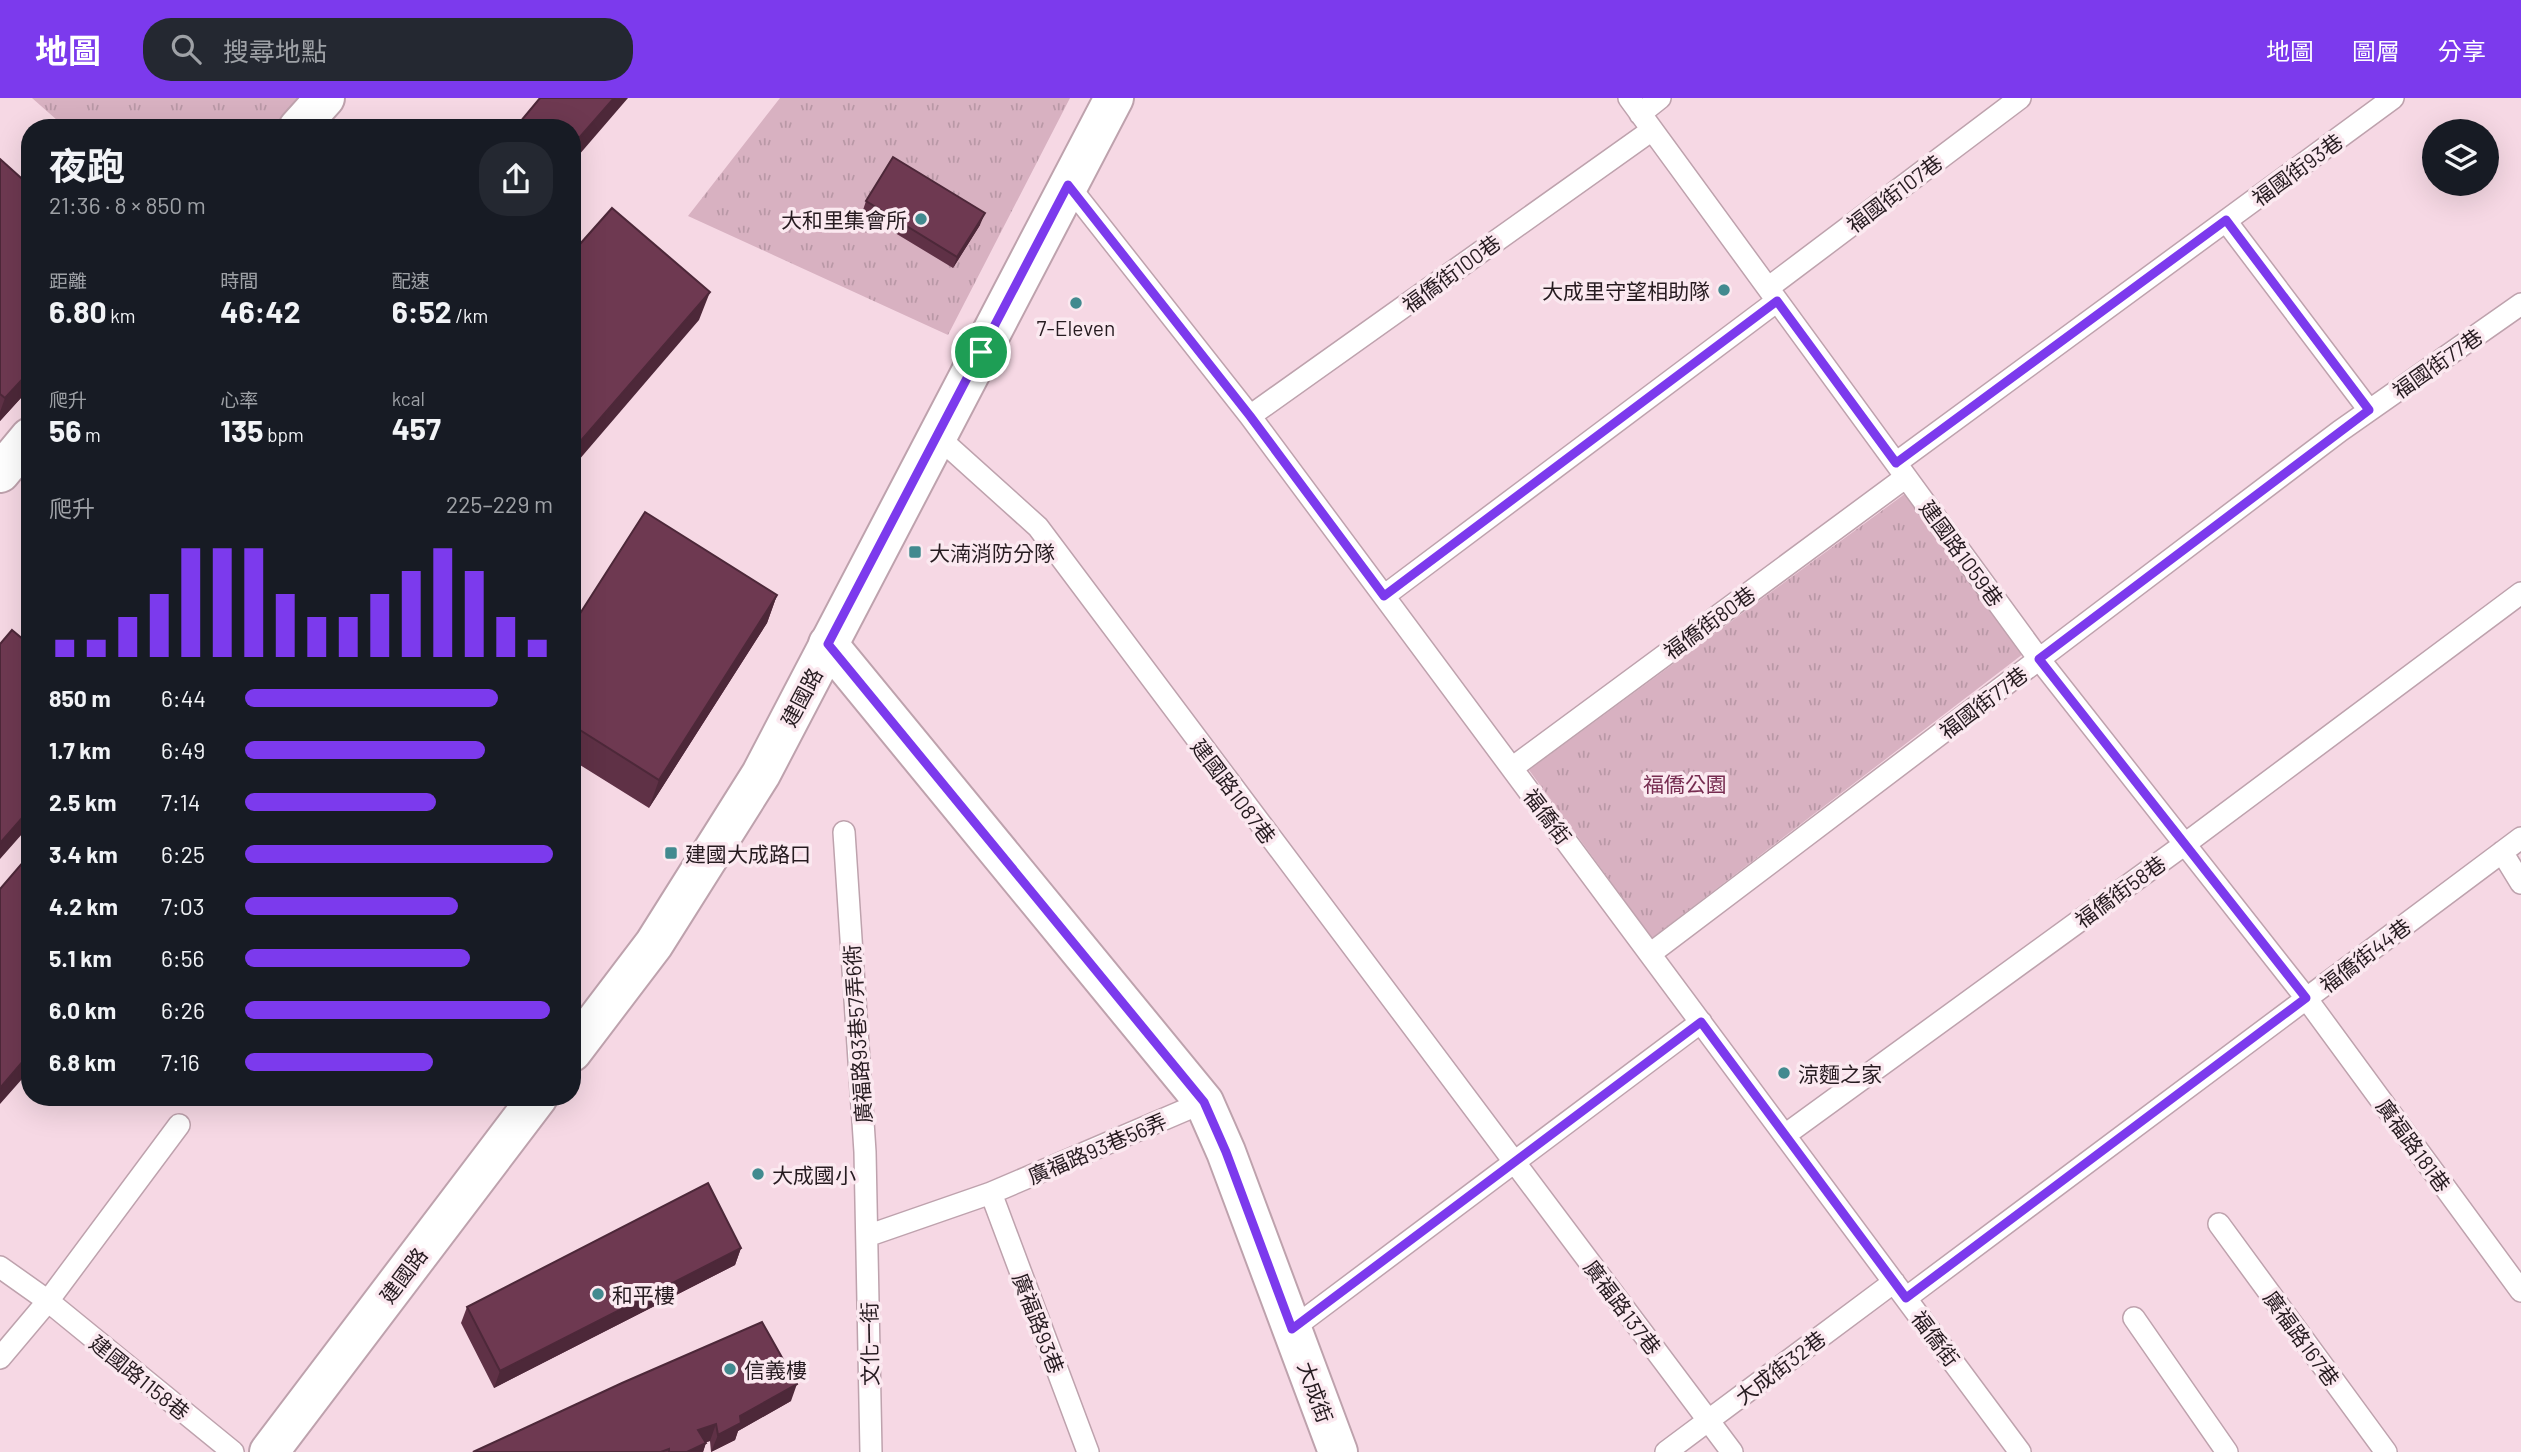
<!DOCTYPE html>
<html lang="zh-TW">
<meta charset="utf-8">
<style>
:root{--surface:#171b24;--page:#242831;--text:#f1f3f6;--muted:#9ea1a6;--accent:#7c3aed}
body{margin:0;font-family:Barlow,"Noto Sans TC",sans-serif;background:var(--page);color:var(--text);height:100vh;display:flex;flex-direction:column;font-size:26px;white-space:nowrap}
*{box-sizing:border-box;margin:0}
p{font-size:23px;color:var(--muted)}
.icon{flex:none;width:38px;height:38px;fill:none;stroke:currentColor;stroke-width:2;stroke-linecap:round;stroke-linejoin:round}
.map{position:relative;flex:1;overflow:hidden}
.panel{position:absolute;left:21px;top:21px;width:560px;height:987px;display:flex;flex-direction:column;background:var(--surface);border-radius:28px;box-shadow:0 7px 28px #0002}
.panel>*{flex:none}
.controls{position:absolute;left:2422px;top:21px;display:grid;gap:14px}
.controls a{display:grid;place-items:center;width:77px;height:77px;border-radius:50%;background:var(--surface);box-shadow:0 7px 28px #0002;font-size:35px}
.pin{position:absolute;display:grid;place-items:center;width:60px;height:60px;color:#fff;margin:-30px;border:4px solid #fff;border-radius:50%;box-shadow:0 2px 7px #0007}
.round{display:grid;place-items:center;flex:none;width:74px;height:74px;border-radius:28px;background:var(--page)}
.headline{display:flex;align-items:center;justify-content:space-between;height:119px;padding:0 28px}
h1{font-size:38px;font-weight:700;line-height:52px}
.stats{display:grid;grid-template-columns:repeat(3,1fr);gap:10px;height:119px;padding:7px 28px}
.stats div{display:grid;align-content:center}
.stats b{font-size:30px;font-weight:700}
.stats small{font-size:19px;font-weight:400}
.stats p{font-size:19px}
.chart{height:196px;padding:14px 28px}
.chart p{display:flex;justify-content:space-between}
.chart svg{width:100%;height:126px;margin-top:7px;stroke:var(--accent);stroke-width:6}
ul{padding:0 28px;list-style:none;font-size:23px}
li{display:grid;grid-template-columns:112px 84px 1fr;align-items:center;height:52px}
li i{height:18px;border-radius:9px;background:var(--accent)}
header{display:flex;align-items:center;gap:42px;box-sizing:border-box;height:98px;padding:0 35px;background:var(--accent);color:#fff}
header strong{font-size:33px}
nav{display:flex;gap:38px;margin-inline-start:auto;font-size:24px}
.search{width:490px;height:63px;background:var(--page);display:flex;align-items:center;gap:18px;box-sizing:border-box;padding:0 24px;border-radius:28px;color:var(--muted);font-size:26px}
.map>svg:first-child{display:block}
.park{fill:url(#park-tufts)}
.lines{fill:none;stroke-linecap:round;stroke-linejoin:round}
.service-casing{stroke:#bea2ad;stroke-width:24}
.minor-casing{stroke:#bea2ad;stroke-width:42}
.tertiary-casing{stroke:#bea2ad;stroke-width:42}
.service{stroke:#fff;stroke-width:21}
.minor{stroke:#fff;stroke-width:38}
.tertiary{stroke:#fff;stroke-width:38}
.wall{fill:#5f3146}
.shaded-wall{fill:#4d2839}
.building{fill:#6e3951;stroke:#4d2839;stroke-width:2}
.route-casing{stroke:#fff;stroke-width:14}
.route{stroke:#7c3aed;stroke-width:9}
.poi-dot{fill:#428a8f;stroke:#fbe9f0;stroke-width:2.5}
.labels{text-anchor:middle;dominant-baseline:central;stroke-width:7;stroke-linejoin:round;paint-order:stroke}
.street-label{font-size:21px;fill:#261b20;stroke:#fbe9f0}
.poi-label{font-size:21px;fill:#261b20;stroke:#fbe9f0;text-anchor:start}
.park-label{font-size:21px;fill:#762c50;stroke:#fbe9f0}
</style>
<header>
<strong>地圖</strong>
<div class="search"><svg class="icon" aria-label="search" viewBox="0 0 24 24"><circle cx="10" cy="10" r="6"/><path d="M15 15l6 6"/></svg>搜尋地點</div>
<nav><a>地圖</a><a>圖層</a><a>分享</a></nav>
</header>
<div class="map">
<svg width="2521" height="1354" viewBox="0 0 2521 1354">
<defs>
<pattern id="park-tufts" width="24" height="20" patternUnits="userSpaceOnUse" patternTransform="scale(1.75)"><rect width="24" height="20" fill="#d8b1c1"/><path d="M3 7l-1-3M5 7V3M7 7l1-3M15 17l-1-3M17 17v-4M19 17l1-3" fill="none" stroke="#b998a6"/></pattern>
</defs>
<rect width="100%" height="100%" fill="#f6d8e4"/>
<path class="park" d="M 32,0 L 302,0 L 276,30 L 66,30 Z
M 780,0 L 1070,0 L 948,237 L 688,118 Z
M 1906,395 L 2023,556 L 1652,840 L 1529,672 Z"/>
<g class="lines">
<defs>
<path id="service" d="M 1629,0 L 2039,561 L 2306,900 L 2521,1193
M 1640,16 L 1660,0
M 1068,87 L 1250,318 L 2020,1354
M 2226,123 L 2369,312
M 1768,190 L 2020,0
M 1250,318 L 1652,32
M 937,338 L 1038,429 L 1732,1354
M 1896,365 L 2393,0
M 1384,498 L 1777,203
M 1512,670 L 1906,379
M 844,734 L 865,1054 L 871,1354
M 2502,754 L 2521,785
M 1650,856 L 2340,333 L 2521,206
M 1785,1037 L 2185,746 L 2521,495
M 991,1095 L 1088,1354
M 2219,1126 L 2386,1354
M 867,1138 L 991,1095 L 1204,1004
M 0,1169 L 48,1203 L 233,1354
M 1906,1200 L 2521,740
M 2134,1220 L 2227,1354
M 1292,1231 L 1701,924
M 0,1260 L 48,1203 L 179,1027
M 1666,1354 L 1894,1184"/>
<path id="minor" d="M 298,30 L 325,0
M 0,375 L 30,339
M 828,546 L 1204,1004 L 1226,1054 L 1338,1354"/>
<path id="tertiary" d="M 572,954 L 654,846 L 761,676 L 1114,0
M 269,1354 L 538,999"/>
</defs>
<use href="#service" class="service-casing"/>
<use href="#minor" class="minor-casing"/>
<use href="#tertiary" class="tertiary-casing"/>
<use href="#service" class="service"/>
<use href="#minor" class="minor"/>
<use href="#tertiary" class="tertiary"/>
</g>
<path class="wall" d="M 0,61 L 30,88 L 30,290 L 0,323 Z
M 866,103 L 980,127 L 953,170 L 862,115 Z
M 777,497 L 767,525 L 649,710 L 572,662 L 572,528 Z
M 741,1150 L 735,1167 L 494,1290 L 461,1225 L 467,1209 Z
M 791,1303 L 738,1333 L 735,1342 L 711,1354 L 710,1343 L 706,1344 L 703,1354 L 473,1354 Z"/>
<path class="shaded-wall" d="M 614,0 L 628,0 L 572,65 L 572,48 Z
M 985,115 L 980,127 L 953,170 L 957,159 Z
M 710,194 L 699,222 L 572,370 L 572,353 Z
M 30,273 L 30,290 L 0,323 L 0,314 L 5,300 Z
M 777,497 L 767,525 L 649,710 L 659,682 Z
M 30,711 L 30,727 L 0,761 L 0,745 Z
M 30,955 L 30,972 L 0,1006 L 0,990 Z
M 741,1150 L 735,1167 L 494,1290 L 500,1273 Z
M 797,1286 L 791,1303 L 738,1333 L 735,1342 L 711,1354 L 718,1337 L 740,1318 Z
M 716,1326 L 710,1343 L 692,1349 L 698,1332 Z
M 706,1345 L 703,1354 L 687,1354 Z"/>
<path class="building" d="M 540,0 L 614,0 L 572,48 L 572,30 L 515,30 Z
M 893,59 L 985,115 L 957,159 L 866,103 Z
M 0,61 L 30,88 L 30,273 L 5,300 L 0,296 Z
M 612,110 L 710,194 L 572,353 L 572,155 Z
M 645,414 L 777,497 L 659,682 L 572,627 L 572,528 Z
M 12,532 L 30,547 L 30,711 L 0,745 L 0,546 Z
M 24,763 L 30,767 L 30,955 L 0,990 L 0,791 Z
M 708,1085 L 741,1150 L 500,1273 L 467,1209 Z
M 762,1224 L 797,1286 L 740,1318 L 741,1325 L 718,1337 L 716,1326 L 698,1332 L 706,1345 L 687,1354 L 669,1354 L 669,1351 L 661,1354 L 473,1354 L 622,1285 Z"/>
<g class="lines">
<defs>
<path id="route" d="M 1068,87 L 1250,318 L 1384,498 L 1777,203 L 1896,365 L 2226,122 L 2369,312 L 2039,561 L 2306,900 L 1906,1200 L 1701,924 L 1292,1231 L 1226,1054 L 1204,1004 L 828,546 Z"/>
</defs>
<use href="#route" class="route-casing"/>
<use href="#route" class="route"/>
</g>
<g class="poi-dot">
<circle cx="921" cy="121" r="7"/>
<circle cx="1724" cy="192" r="7"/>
<circle cx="1076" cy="205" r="7"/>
<rect x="908" y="447" width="14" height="14" rx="3.5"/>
<rect x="664" y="748" width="14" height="14" rx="3.5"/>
<circle cx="1784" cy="975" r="7"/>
<circle cx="758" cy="1076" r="7"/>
<circle cx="598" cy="1196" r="7"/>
<circle cx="730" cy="1271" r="7"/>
</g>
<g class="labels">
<g class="street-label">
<text transform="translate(2297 71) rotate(-36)">福國街93巷</text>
<text transform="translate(1894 95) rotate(-37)">福國街107巷</text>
<text transform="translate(1451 175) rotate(-36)">福僑街100巷</text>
<text transform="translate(2437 265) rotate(-35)">福國街77巷</text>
<text transform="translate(1962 455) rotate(54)">建國路1059巷</text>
<text transform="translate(1709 524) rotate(-36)">福僑街80巷</text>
<text transform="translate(801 599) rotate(-62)">建國路</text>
<text transform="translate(1983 604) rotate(-37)">福國街77巷</text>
<text transform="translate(1234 693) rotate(53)">建國路1087巷</text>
<text transform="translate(1548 718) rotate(53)">福僑街</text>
<text transform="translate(2120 793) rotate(-36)">福僑街58巷</text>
<text transform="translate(2365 857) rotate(-37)">福僑街44巷</text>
<text transform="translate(857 936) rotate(-94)">廣福路93巷57弄6衖</text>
<text transform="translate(2414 1047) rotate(54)">廣福路181巷</text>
<text transform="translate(1097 1050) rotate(-23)">廣福路93巷56弄</text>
<text transform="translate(403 1177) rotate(-53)">建國路</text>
<text transform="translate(1623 1209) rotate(53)">廣福路137巷</text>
<text transform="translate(1039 1225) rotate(69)">廣福路93巷</text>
<text transform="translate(1936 1240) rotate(53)">福僑街</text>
<text transform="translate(2302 1240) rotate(54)">廣福路167巷</text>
<text transform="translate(869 1246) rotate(-91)">文化一街</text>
<text transform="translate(1780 1269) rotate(-37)">大成街32巷</text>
<text transform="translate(140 1279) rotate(39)">建國路1158巷</text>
<text transform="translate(1316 1294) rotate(70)">大成街</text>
</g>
<g class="poi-label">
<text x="907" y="121" text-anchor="end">大和里集會所</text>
<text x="1710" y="192" text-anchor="end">大成里守望相助隊</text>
<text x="1076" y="229" text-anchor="middle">7-Eleven</text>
<text x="929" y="454">大湳消防分隊</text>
<text x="685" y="755">建國大成路口</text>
<text x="1798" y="975">涼麵之家</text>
<text x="772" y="1076">大成國小</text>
<text x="612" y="1196">和平樓</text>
<text x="744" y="1271">信義樓</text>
</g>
<g class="park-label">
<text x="1685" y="685">福僑公園</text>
</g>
</g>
</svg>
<div class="controls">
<a><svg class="icon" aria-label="layers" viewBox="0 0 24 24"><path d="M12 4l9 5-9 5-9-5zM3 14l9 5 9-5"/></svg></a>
</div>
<div class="pin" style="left:981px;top:254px;background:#1e9e55"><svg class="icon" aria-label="arrive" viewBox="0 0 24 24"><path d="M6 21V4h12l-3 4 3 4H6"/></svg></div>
<section class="panel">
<div class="headline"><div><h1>夜跑</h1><p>21:36 · 8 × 850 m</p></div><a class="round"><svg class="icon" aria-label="share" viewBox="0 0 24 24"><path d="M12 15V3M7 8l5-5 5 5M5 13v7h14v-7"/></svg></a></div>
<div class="stats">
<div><p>距離</p><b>6.80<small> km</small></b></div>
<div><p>時間</p><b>46:42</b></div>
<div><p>配速</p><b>6:52<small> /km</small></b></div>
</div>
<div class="stats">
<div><p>爬升</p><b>56<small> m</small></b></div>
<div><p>心率</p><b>135<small> bpm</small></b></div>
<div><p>kcal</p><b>457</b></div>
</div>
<div class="chart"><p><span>爬升</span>225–229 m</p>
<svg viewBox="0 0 160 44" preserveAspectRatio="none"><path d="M5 44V38M15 44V38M25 44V30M35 44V22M45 44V6M55 44V6M65 44V6M75 44V22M85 44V30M95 44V30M105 44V22M115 44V14M125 44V6M135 44V14M145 44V30M155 44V38"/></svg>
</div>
<ul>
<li><b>850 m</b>6:44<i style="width:82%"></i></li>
<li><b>1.7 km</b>6:49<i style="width:78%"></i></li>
<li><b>2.5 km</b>7:14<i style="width:62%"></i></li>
<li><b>3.4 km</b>6:25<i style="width:100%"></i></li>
<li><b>4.2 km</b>7:03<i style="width:69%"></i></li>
<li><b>5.1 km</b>6:56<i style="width:73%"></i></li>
<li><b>6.0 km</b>6:26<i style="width:99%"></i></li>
<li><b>6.8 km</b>7:16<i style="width:61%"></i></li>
</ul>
</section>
</div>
